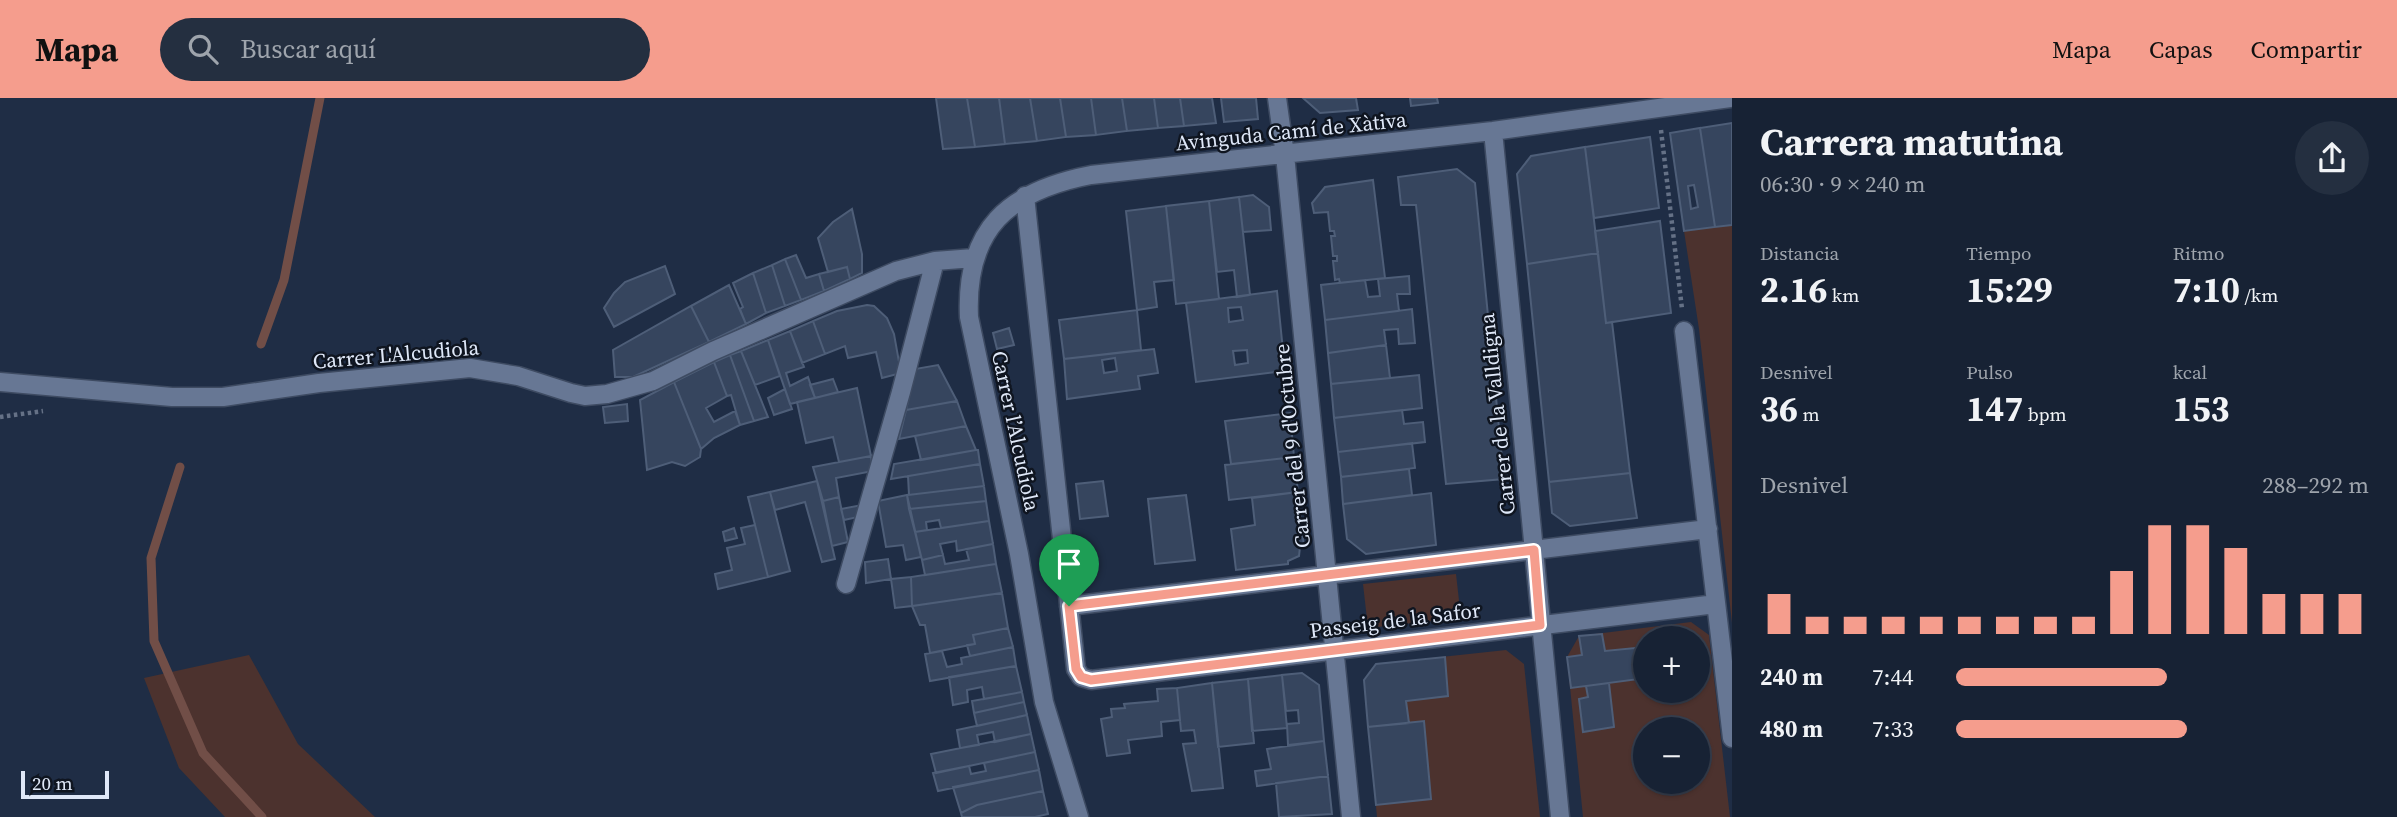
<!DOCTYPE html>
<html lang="es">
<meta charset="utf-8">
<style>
:root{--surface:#172234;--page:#242f40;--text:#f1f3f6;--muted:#9ea4ac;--line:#363f4f;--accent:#f59d8d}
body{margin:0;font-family:"Source Serif 4",serif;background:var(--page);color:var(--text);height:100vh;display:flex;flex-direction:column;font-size:26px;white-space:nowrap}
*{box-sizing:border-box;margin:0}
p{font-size:23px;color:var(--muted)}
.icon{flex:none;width:38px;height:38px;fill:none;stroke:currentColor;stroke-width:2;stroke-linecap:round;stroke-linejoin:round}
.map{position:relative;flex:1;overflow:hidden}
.drawer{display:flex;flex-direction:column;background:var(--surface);width:665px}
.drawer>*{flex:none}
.fabs{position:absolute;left:1633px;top:528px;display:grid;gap:14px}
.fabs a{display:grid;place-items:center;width:77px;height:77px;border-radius:50%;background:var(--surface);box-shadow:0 2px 5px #0004,0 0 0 2px var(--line);font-size:35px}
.scale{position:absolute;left:21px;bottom:18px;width:88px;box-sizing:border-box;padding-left:7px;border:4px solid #dfe8f8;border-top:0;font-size:19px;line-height:24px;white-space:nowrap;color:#dfe8f8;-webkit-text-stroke:5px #0f1520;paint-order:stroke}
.pin{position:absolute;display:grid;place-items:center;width:60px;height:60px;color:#fff;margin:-72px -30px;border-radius:50% 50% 50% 0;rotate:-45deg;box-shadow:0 0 7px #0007}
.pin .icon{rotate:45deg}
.round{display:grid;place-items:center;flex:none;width:74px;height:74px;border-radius:37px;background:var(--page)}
.overview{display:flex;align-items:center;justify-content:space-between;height:119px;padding:0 28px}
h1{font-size:38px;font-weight:700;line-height:52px}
.stats{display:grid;grid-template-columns:repeat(3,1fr);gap:10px;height:119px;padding:7px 28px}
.stats div{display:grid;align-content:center}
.stats b{font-size:35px;font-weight:700}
.stats small{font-size:19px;font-weight:400}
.stats p{font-size:19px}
.chart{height:196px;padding:14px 28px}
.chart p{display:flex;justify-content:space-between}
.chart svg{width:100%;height:126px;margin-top:7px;stroke:var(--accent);stroke-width:6}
ul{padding:0 28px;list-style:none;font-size:23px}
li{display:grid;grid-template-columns:112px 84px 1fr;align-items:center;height:52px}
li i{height:18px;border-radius:9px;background:var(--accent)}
header{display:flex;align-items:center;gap:42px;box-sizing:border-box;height:98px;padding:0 35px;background:var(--accent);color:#111}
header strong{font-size:33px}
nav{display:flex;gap:38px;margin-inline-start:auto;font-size:24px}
.search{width:490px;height:63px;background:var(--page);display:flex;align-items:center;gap:18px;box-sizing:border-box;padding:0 24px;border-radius:38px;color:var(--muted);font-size:26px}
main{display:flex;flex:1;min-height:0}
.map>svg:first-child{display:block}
.green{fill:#4c322e;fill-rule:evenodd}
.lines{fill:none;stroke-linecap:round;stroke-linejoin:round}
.stream{stroke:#714e47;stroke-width:9}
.building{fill:#36455e;stroke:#4e5e78;stroke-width:2;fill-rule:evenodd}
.minor-casing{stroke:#3e4b62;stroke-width:21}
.path{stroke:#657186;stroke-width:4.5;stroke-dasharray:3.5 3.5;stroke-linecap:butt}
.minor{stroke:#677794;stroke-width:18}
.route-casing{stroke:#fff;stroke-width:14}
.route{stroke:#f59d8d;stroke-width:9}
.labels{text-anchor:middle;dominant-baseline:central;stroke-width:5;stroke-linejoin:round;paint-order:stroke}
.street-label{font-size:21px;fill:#dfe8f8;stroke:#0f1520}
</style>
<header>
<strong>Mapa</strong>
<div class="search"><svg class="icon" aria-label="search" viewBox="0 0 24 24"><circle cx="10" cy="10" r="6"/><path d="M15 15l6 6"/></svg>Buscar aquí</div>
<nav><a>Mapa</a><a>Capas</a><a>Compartir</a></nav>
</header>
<main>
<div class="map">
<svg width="1732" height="719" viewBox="0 0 1732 719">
<rect width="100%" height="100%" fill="#1f2d45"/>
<path class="green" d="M 1732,127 L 1732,525 L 1699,231 L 1684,133 Z
M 1456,476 L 1461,520 L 1368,530 L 1363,486 Z
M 1691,524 L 1709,537 L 1730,719 L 1583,719 L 1567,559 L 1579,538 ZM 1645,541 L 1698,541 L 1698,593 L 1645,593 ZM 1645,632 L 1698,632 L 1698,684 L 1645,684 Z
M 1506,552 L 1524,566 L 1540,719 L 1377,719 L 1364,582 L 1376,566 Z
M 249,557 L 298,646 L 375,719 L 225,719 L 179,670 L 144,580 Z"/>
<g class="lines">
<path class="stream" d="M 261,246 L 284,182 L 320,0
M 180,369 L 151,460 L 154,543 L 203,655 L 262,719"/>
</g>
<path class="building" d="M 936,0 L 967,0 L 975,49 L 943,51 Z
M 967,0 L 999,0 L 1005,46 L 975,49 Z
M 999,0 L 1030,0 L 1037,43 L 1005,46 Z
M 1030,0 L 1060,0 L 1066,39 L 1037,43 Z
M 1060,0 L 1091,0 L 1096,37 L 1066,39 Z
M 1091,0 L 1122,0 L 1127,33 L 1096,37 Z
M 1122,0 L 1154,0 L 1158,30 L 1127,33 Z
M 1154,0 L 1180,0 L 1184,28 L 1158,30 Z
M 1180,0 L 1212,0 L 1216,25 L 1184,28 Z
M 1221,0 L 1256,0 L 1258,21 L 1224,24 Z
M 1303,0 L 1356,0 L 1358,12 L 1320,15 Z
M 1410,0 L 1437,0 L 1438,5 L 1411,8 Z
M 1732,25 L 1732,127 L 1715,129 L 1700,30 Z
M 1700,30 L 1715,129 L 1684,133 L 1670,35 ZM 1694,87 L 1698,109 L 1691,111 L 1688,88 Z
M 1650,39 L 1659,110 L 1594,120 L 1585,49 Z
M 1585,49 L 1598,155 L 1527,166 L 1517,76 L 1531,58 Z
M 1457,71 L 1475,85 L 1504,381 L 1446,386 L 1416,107 L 1401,107 L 1398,79 Z
M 1373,82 L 1385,180 L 1340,185 L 1339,181 L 1335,182 L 1333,163 L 1337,163 L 1337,158 L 1333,158 L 1331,138 L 1335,138 L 1334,133 L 1330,133 L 1328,114 L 1314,115 L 1312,105 L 1325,89 Z
M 1253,97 L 1269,109 L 1271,132 L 1243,134 L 1239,99 Z
M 1239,99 L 1250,197 L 1237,199 L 1234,172 L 1217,174 L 1209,103 Z
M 1209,103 L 1219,201 L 1176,206 L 1166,108 Z
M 1166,108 L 1174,182 L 1154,184 L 1157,209 L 1137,212 L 1126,113 Z
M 852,111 L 862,156 L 862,175 L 850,181 L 847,169 L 828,174 L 818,140 L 833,124 Z
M 1660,123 L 1671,215 L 1606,225 L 1595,133 Z
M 1598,155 L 1606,225 L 1612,224 L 1630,375 L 1549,384 L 1527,166 Z
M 796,157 L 806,180 L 819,176 L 824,193 L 801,202 L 785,161 Z
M 785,161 L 801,202 L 785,208 L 772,167 Z
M 772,167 L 785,208 L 766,215 L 753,175 Z
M 665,168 L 675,196 L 614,229 L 604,210 L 614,195 L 625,184 Z
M 847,169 L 850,181 L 824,193 L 819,176 Z
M 753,175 L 766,215 L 746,226 L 740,211 L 743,209 L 733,185 Z
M 1409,178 L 1410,196 L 1397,196 L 1399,213 L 1325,222 L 1321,187 L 1365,182 L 1368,199 L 1380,198 L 1378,181 Z
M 729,187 L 746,226 L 709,244 L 691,208 Z
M 1277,193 L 1285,273 L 1196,284 L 1186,205 ZM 1241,209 L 1243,222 L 1229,224 L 1228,210 ZM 1247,252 L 1248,265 L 1235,267 L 1233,253 Z
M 867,207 L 874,208 L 887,220 L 894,236 L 901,275 L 882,280 L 876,254 L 848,260 L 845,248 L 825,256 L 813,223 L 837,213 Z
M 691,208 L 709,244 L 633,279 L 615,279 L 613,252 Z
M 1412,211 L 1415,245 L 1399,246 L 1398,231 L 1384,232 L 1386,247 L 1328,255 L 1325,222 Z
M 1137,212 L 1141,252 L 1064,261 L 1059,222 Z
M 813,223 L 825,256 L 802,265 L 790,233 Z
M 1009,230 L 1014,247 L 997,251 L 993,235 Z
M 790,233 L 804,269 L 786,275 L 790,288 L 808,279 L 815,300 L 790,306 L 768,242 Z
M 768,242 L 780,278 L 755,287 L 741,253 Z
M 1386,247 L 1390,280 L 1331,286 L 1328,255 Z
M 1154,251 L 1158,275 L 1138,278 L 1140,291 L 1067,301 L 1064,261 ZM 1115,260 L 1117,273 L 1104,275 L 1102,262 Z
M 741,253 L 768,319 L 754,323 L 730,257 Z
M 730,257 L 754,323 L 740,327 L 731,297 L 727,298 L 714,264 Z
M 714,264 L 727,298 L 706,310 L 714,324 L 735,313 L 740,327 L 714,340 L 701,351 L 674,284 Z
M 938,267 L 957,303 L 906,312 L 915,271 Z
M 1419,277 L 1422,310 L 1334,320 L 1331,286 Z
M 833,281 L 838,294 L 815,300 L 810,287 Z
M 674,284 L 701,351 L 700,359 L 685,368 L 672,364 L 647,372 L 640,302 Z
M 857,290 L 871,358 L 839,364 L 833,339 L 806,345 L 797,304 Z
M 785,291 L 792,311 L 774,317 L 768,300 Z
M 957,303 L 966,328 L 899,341 L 906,312 Z
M 627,306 L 628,323 L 605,325 L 603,309 Z
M 1402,312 L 1404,326 L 1423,324 L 1425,344 L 1338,354 L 1334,320 Z
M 1290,315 L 1294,359 L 1231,366 L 1225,323 Z
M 966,328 L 976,352 L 921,362 L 915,338 Z
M 1412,345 L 1415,370 L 1341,379 L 1338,354 Z
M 976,352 L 978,352 L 980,366 L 891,381 L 894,366 Z
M 871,358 L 873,373 L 836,380 L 839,399 L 823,403 L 813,369 Z
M 1294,359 L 1298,394 L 1229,402 L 1225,367 Z
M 980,366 L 984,388 L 909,397 L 908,378 Z
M 1409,371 L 1412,397 L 1343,406 L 1341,379 Z
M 1630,375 L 1637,420 L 1570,428 L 1552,415 L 1549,384 Z
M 817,383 L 835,461 L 822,464 L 805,404 L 775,412 L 770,394 Z
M 1103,383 L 1108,418 L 1080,421 L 1076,386 Z
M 984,388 L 986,403 L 909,411 L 907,397 Z
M 770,394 L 790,473 L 768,479 L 748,399 Z
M 1298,394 L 1304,449 L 1300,449 L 1299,458 L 1288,463 L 1288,466 L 1236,472 L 1231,431 L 1255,427 L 1252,400 Z
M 1431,395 L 1436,447 L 1366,456 L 1347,441 L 1343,406 Z
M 907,397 L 921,459 L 906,462 L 903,447 L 886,449 L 878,403 Z
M 1186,397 L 1195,462 L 1155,466 L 1148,401 Z
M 839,399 L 848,444 L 832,448 L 823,403 Z
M 986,403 L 989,423 L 941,430 L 939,422 L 926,424 L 927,432 L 915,434 L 909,411 Z
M 862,407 L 858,419 L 844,422 L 841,411 Z
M 989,423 L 993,446 L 957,453 L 956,443 L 940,446 L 943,457 L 922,462 L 915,434 Z
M 755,427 L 768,479 L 718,491 L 715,476 L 732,472 L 727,450 L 745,446 L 741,430 Z
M 734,430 L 737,440 L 725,443 L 723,434 Z
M 993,446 L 996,466 L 925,477 L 922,462 L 943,457 L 945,466 L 969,462 L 966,451 Z
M 888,461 L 891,481 L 866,485 L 865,464 Z
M 996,466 L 1002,495 L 912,508 L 911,479 Z
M 911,479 L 912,508 L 895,510 L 891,481 Z
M 1002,495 L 1008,530 L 973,537 L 975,546 L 930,555 L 925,527 L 920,527 L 912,508 Z
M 1008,530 L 1013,549 L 970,558 L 967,547 L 975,546 L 973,537 Z
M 1602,536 L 1605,553 L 1635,550 L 1639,581 L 1571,590 L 1567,559 L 1582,557 L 1579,538 Z
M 1013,549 L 1016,568 L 930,583 L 925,556 L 942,553 L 947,569 L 962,566 L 961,560 Z
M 1445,559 L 1448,598 L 1406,603 L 1409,625 L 1368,629 L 1364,582 L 1376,566 Z
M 1016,568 L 1022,594 L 984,601 L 982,589 L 967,592 L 968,604 L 953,607 L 949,579 Z
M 1302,575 L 1319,587 L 1324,643 L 1288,647 L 1287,626 L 1299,625 L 1298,612 L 1286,613 L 1282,577 Z
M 1282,577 L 1287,630 L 1252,633 L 1248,581 Z
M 1248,581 L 1254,645 L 1218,649 L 1212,585 Z
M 1212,585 L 1223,690 L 1192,693 L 1183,646 L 1196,645 L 1194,632 L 1181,633 L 1177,590 Z
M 1609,585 L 1614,629 L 1583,634 L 1579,601 L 1588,599 L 1586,588 Z
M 1177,590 L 1180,622 L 1161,624 L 1162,638 L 1128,642 L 1130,655 L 1107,658 L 1101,621 L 1112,619 L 1111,611 L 1125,610 L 1124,606 L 1158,603 L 1157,591 Z
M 1022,594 L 1024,604 L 974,615 L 972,603 Z
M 1024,604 L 1027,617 L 977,628 L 974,615 Z
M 1027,617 L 1031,636 L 995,644 L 993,634 L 977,637 L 979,647 L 960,650 L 957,632 Z
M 1424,623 L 1431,701 L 1376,707 L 1368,629 Z
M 1031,636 L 1035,654 L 936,675 L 931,656 Z
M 1324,643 L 1328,678 L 1257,688 L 1255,673 L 1271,671 L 1267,651 Z
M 1035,654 L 1039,672 L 938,693 L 933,675 L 969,668 L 971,676 L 986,673 L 984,665 Z
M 1039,672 L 1043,693 L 977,707 L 961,715 L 953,689 Z
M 1328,678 L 1332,716 L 1279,719 L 1276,685 Z
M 1043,693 L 1048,716 L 1035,719 L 962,719 L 961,715 L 977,707 Z"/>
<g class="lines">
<defs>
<path id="minor" d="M 1277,0 L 1285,57 L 1351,719
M 1493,33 L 1560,719
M 1025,98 L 1076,571 L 1081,579 L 1091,582 L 1716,506
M 1684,233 L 1732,640
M 0,284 L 172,299 L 223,299 L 319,285 L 470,270 L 518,278 L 571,295 L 585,298 L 607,296 L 653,283 L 713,253 L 896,173 L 935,163 L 974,160
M 846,486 L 901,294 L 935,163
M 1069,508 L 1708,431
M 1079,719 L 1044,604 L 1019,456 L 969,219 C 965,131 1008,93 1091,77 L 1493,33 L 1730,0"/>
</defs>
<use href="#minor" class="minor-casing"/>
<path class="path" d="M 1661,32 L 1682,211
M 0,319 L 43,313"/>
<use href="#minor" class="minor"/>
</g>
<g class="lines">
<defs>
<path id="route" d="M 1534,452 L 1540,527 L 1091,582 L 1081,579 L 1076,571 L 1069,508 Z"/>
</defs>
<use href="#route" class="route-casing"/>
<use href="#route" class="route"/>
</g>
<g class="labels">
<g class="street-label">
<text transform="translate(1291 33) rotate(-6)">Avinguda Camí de Xàtiva</text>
<text transform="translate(396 256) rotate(-5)">Carrer L'Alcudiola</text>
<text transform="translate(1497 316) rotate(-96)">Carrer de la Valldigna</text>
<text transform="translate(1016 333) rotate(78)">Carrer l’Alcudiola</text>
<text transform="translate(1292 348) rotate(-96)">Carrer del 9 d'Octubre</text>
<text transform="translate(1395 522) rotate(-7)">Passeig de la Safor</text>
</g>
</g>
</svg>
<div class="fabs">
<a>+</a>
<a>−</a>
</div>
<div class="scale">20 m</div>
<div class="pin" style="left:1069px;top:508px;background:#1e9e55"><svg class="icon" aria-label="arrive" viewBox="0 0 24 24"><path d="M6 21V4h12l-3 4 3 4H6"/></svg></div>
</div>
<section class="drawer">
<div class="overview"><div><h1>Carrera matutina</h1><p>06:30 · 9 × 240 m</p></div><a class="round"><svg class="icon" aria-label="share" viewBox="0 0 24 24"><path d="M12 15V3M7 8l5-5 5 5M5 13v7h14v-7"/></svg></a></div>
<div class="stats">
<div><p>Distancia</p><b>2.16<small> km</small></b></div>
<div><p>Tiempo</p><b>15:29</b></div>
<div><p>Ritmo</p><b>7:10<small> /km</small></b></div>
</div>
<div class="stats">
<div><p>Desnivel</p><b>36<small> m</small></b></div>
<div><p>Pulso</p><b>147<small> bpm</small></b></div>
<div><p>kcal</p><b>153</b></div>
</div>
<div class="chart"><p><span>Desnivel</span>288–292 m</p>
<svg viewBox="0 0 160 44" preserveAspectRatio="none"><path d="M5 44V30M15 44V38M25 44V38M35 44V38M45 44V38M55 44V38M65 44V38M75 44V38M85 44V38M95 44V22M105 44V6M115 44V6M125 44V14M135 44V30M145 44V30M155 44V30"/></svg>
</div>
<ul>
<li><b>240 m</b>7:44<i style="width:51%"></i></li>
<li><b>480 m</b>7:33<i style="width:56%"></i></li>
</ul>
</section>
</main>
